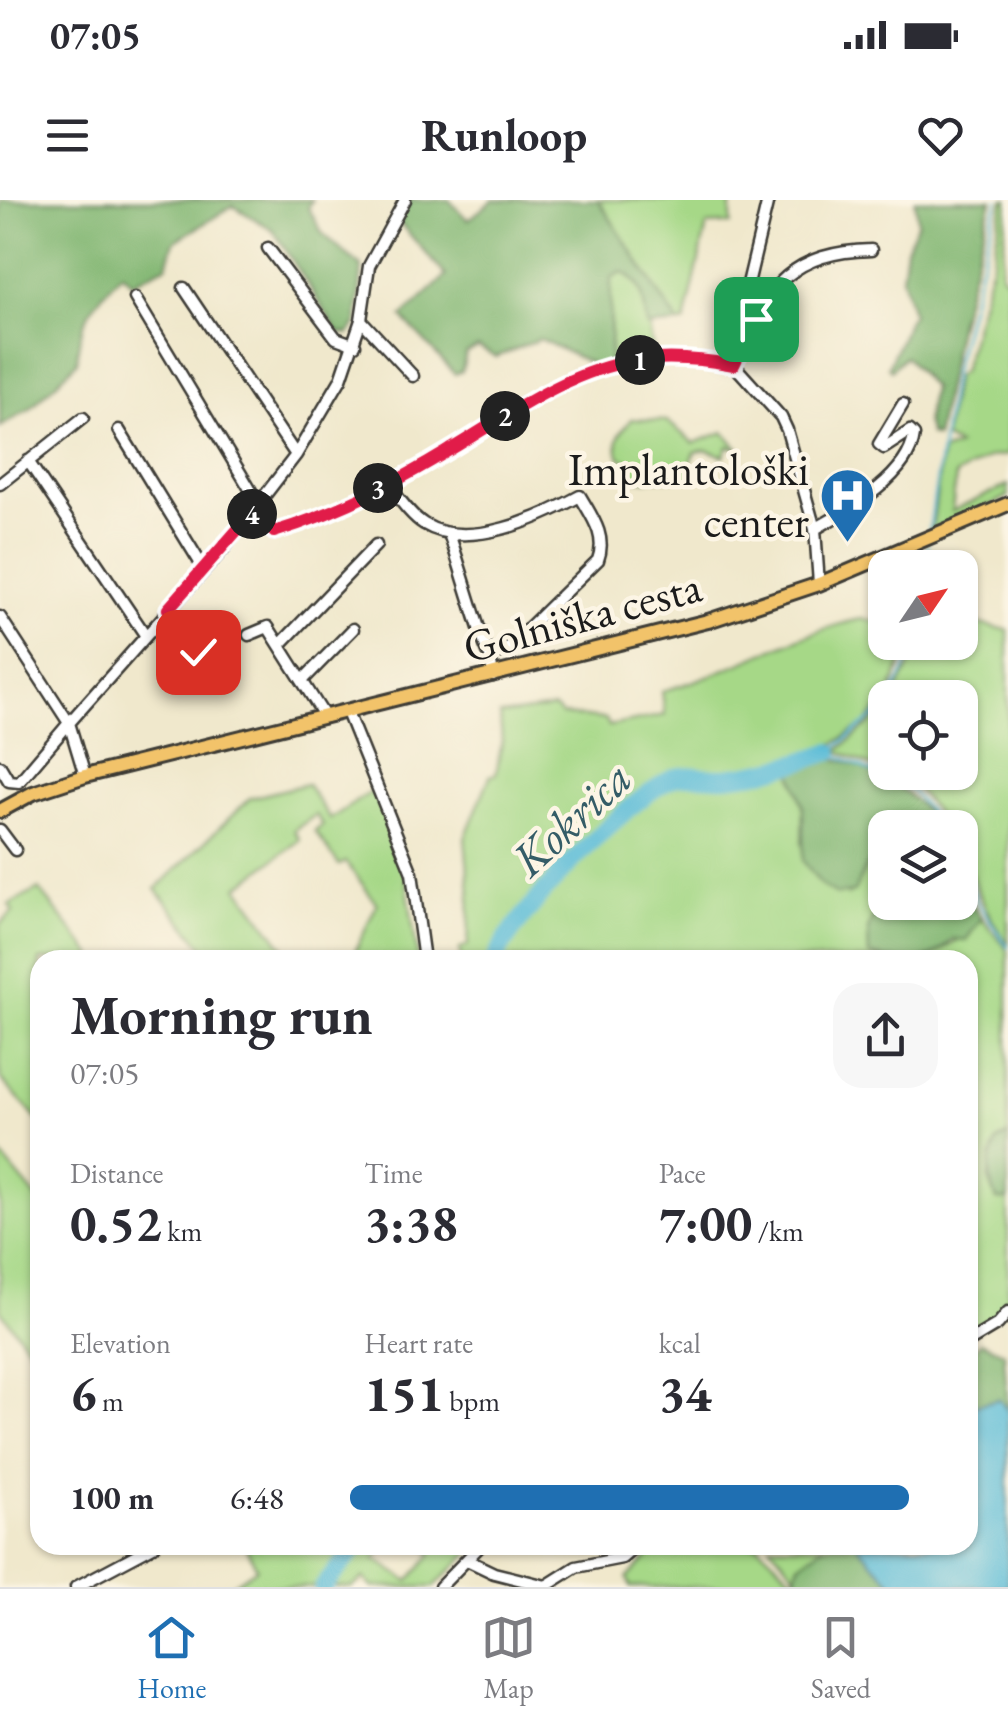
<!DOCTYPE html>
<meta charset="utf-8">
<style>
:root{--surface:#fff;--page:#f7f7f7;--text:#2b2b33;--muted:#7c7c81;--line:#e1e1e2;--accent:#1f6fb2}
body{margin:0;font-family:"EB Garamond",serif;background:var(--page);color:var(--text);height:100vh;display:flex;flex-direction:column;font-size:38px;white-space:nowrap}
*{box-sizing:border-box;margin:0}
p{font-size:32px;color:var(--muted)}
.icon{flex:none;width:55px;height:55px;fill:none;stroke:currentColor;stroke-width:2;stroke-linecap:round;stroke-linejoin:round}
.map{position:relative;flex:1;overflow:hidden}
.details{position:absolute;left:30px;top:750px;width:948px;height:605px;display:flex;flex-direction:column;background:var(--surface);border-radius:30px;box-shadow:0 2px 8px #0004}
.details>*{flex:none}
.needle{width:65px;rotate:55deg}
.controls{position:absolute;left:868px;top:350px;display:grid;gap:20px}
.controls a{display:grid;place-items:center;width:110px;height:110px;border-radius:20px;background:var(--surface);box-shadow:0 2px 8px #0004;font-size:50px}
.pin{position:absolute;display:grid;place-items:center;width:85px;height:85px;color:#fff;margin:-42px;border-radius:20px;box-shadow:0 5px 15px #0006}
.km{position:absolute;width:50px;height:50px;margin:-25px;border-radius:50%;background:#222;color:#fff;font-size:28px;line-height:50px;text-align:center}
.round{display:grid;place-items:center;flex:none;width:105px;height:105px;border-radius:30px;background:var(--page)}
.overview{display:flex;align-items:center;justify-content:space-between;height:170px;padding:0 40px}
h1{font-size:55px;font-weight:700;line-height:75px}
.figures{display:grid;grid-template-columns:repeat(3,1fr);gap:15px;height:170px;padding:10px 40px}
.figures div{display:grid;align-content:center}
.figures b{font-size:50px;font-weight:700}
.figures small{font-size:28px;font-weight:400}
.figures p{font-size:28px}
ul{padding:0 40px;list-style:none;font-size:32px}
li{display:grid;grid-template-columns:160px 120px 1fr;align-items:center;height:75px}
li i{height:25px;border-radius:12px;background:var(--accent)}
.status{display:flex;justify-content:space-between;align-items:center;height:70px;padding:0 50px;background:var(--surface);direction:ltr}
.status svg{height:28px;fill:currentColor}
header{display:flex;justify-content:space-between;align-items:center;height:130px;padding:0 40px;background:var(--surface);font-size:45px;font-weight:700}
.tab-bar{display:flex;justify-content:space-around;align-items:center;height:140px;border-top:2px solid var(--line);background:var(--surface);font-size:28px;color:var(--muted)}
.tab-bar a{display:grid;justify-items:center;gap:5px}
.tab-bar .selected{color:var(--accent)}
.map>svg:first-child{display:block}
.green{fill:#a6d887;stroke:#617a52;stroke-width:2.5}
.forest{fill:#84b874;stroke:#506a48;stroke-width:2.5}
.water{fill:#59bbd7;stroke:#3a6c7a;stroke-width:2.5}
.lines{fill:none;stroke-linecap:round;stroke-linejoin:round}
.stream{stroke:#59bbd7;stroke-width:2.5}
.river{stroke:#59bbd7;stroke-width:18}
.minor-casing{stroke:#3c3b36;stroke-width:15}
.major-casing{stroke:#3c3b36;stroke-width:18}
.minor{stroke:#fff;stroke-width:10}
.major{stroke:#f2c36a;stroke-width:12}
.route-casing{stroke:#fff;stroke-width:20}
.route{stroke:#e11d48;stroke-width:12}
.labels{text-anchor:middle;dominant-baseline:central;stroke-width:9;stroke-linejoin:round;paint-order:stroke}
.poi-label{font-size:45px;fill:#1c1c1c;stroke:#fcf5e5;text-anchor:end}
.street-label{font-size:45px;fill:#1c1c1c;stroke:#fcf5e5}
.water-label{font-size:48px;font-style:italic;fill:#345c67;stroke:#fcf5e5}
</style>
<div class="status"><b>07:05</b><svg viewBox="0 0 49 12"><path d="M0 12V9h3v3zM5 12V6h3v6zM10 12V3h3v9zM15 12V0h3v12zM26 1h20v11H26zM47 4h2v5h-2z"/></svg></div>
<header><svg class="icon" aria-label="menu" viewBox="0 0 24 24"><path d="M4 6h16M4 12h16M4 18h16"/></svg>Runloop<svg class="icon" aria-label="heart" viewBox="0 0 24 24"><path d="M12 20l-8-8c-3-5 5-10 8-4 3-6 11-1 8 4z"/></svg></header>
<div class="map">
<svg width="1008" height="1387" viewBox="0 0 1008 1387">
<rect width="100%" height="100%" fill="#fcf5e5"/>
<filter id="ink" filterUnits="userSpaceOnUse"><feTurbulence type="fractalNoise" baseFrequency=".01" numOctaves="2"/><feDisplacementMap in="SourceGraphic" scale="20" xChannelSelector="R" yChannelSelector="G"/><feConvolveMatrix kernelMatrix="1 2 1 2 8 2 1 2 1" color-interpolation-filters="sRGB"/></filter>
<filter id="wash" filterUnits="userSpaceOnUse"><feTurbulence type="fractalNoise" baseFrequency=".0048" numOctaves="4" result="noise"/><feDisplacementMap in="SourceGraphic" scale="40" xChannelSelector="R" yChannelSelector="G"/><feGaussianBlur stdDeviation="2.25" result="paint"/><feColorMatrix in="noise" values="0 0 0 0 0 0 0 0 0 0 0 0 0 0 0 0 0 1.4 0 .05"/><feComposite in="paint" operator="in"/></filter>
<g filter="url(#wash)">
<rect width="100%" height="100%" fill="#f0e8cc"/>
<path class="green" d="M 598,0 L 731,0 L 731,24 L 707,25 L 685,122 L 679,124 Z
M 1003,0 L 1008,0 L 1001,73 L 1008,82 L 1008,255 L 990,257 L 956,275 L 952,311 L 1008,285 L 1008,297 L 932,330 L 942,252 L 958,246 L 944,238 L 955,176 L 962,172 L 993,59 Z
M 622,72 C 649,82 648,130 654,155 L 610,161 L 611,77 Z
M 631,219 L 667,221 L 694,243 L 724,232 L 739,249 L 728,246 L 724,256 L 707,250 L 695,252 L 689,268 L 703,270 L 702,278 L 631,280 L 632,262 L 620,258 C 613,241 620,233 631,219 Z
M 861,419 L 885,423 L 885,442 L 908,446 L 889,497 L 864,525 L 813,557 L 757,571 L 793,573 L 803,606 L 802,643 L 848,695 L 867,665 L 878,665 L 883,695 L 868,729 L 869,755 L 892,760 L 499,760 L 514,730 L 553,689 L 549,685 L 503,737 L 491,760 L 461,760 L 460,749 L 468,745 L 470,694 L 465,638 L 490,576 L 496,574 L 502,542 L 500,515 L 554,508 L 562,515 L 606,519 L 609,526 L 665,515 L 662,491 C 731,473 791,434 861,419 Z
M 960,420 L 1008,430 L 1008,744 C 988,719 960,659 960,628 L 947,627 L 917,589 L 887,573 L 960,572 L 960,498 L 894,497 L 909,468 L 914,443 L 960,442 Z
M 885,511 L 885,572 L 837,551 Z
M 307,584 L 330,619 L 372,591 L 377,598 L 404,664 L 418,760 L 351,760 L 377,704 L 346,662 L 339,665 L 315,631 L 323,625 L 316,615 L 294,630 L 300,640 L 238,687 L 293,760 L 214,760 L 156,689 L 250,598 Z
M 39,689 L 96,760 L 40,760 L 40,923 L 0,878 L 0,724 L 13,712 L 9,705 Z
M 982,718 L 1008,750 L 1008,935 L 997,941 L 988,978 L 997,1000 L 1008,1000 L 1008,1107 L 968,1139 L 968,760 L 923,760 C 937,756 975,730 982,718 Z
M 0,954 L 40,1002 L 40,1163 L 0,1110 Z
M 245,1345 L 354,1345 L 317,1387 L 229,1387 L 257,1368 Z
M 363,1345 L 387,1345 L 375,1359 L 409,1381 L 432,1354 L 422,1345 L 477,1345 L 434,1387 L 372,1387 L 364,1378 L 353,1387 L 329,1387 Z
M 660,1345 L 758,1345 L 793,1378 L 793,1387 L 631,1387 L 627,1378 Z
M 770,1345 L 825,1345 L 799,1364 L 795,1374 Z"/>
<path class="forest" d="M 0,0 L 312,0 L 308,7 L 322,33 L 362,67 L 357,123 L 349,134 L 338,132 L 273,30 L 233,6 L 174,42 L 167,65 L 132,83 L 122,73 C 94,102 78,121 77,162 L 30,209 L 0,227 Z
M 411,0 L 449,0 L 468,20 L 493,0 L 598,0 L 679,124 L 647,127 C 644,106 645,81 622,72 L 611,78 L 610,161 L 598,167 L 540,139 L 496,157 L 478,147 L 466,153 L 462,171 L 455,174 L 402,117 L 446,76 L 398,21 Z
M 915,0 L 992,0 L 959,122 L 936,237 L 930,235 L 926,222 L 932,187 L 905,156 L 891,170 L 888,167 L 912,113 L 902,77 L 906,48 L 918,22 Z
M 829,557 C 873,567 913,591 939,627 L 885,628 L 885,702 L 960,702 L 960,661 L 966,697 L 982,718 L 966,740 L 953,739 C 926,768 906,762 869,755 L 868,729 L 883,695 L 878,665 L 867,665 L 854,692 L 837,695 L 822,686 L 803,661 L 803,606 L 791,570 Z
M 1008,935 L 1008,1000 L 997,1000 C 988,977 987,964 997,941 Z
M 980,1142 L 1004,1152 L 1008,1211 L 1007,1206 L 968,1207 L 968,1158 Z
M 825,1345 L 857,1345 L 896,1387 L 793,1387 L 799,1364 Z"/>
<path class="water" d="M 999,1199 L 1008,1211 L 1008,1387 L 896,1387 L 857,1345 L 968,1345 L 968,1207 Z"/>
<g class="lines">
<path class="stream" d="M 929,331 L 953,171 L 998,0
M 925,368 L 928,344
M 891,498 L 905,470 L 912,442
M 885,508 L 830,552 L 911,590 L 942,628
M 960,655 L 977,702 L 1008,747"/>
<path class="river" d="M 495,760 C 515,713 625,602 671,579 C 685,572 709,578 725,577 C 761,574 796,564 830,552
M 323,1387 L 358,1345"/>
</g>
</g>
<g filter="url(#ink)">
<g class="lines">
<defs>
<path id="minor" d="M 268,48 L 336,138 L 355,145
M 184,88 L 296,255
M 135,98 L 259,304
M 361,120 L 413,176
M 738,150 L 736,134 L 768,0
M 738,152 C 768,84 794,52 871,50
M 734,165 L 781,217 L 787,230 L 815,329 L 819,384
M 119,230 L 204,369
M 28,261 L 146,436
M 387,283 C 398,297 410,315 424,324 C 468,351 540,318 580,296 C 592,317 607,336 598,360 L 507,449 L 490,456 L 493,476
M 0,284 L 83,218
M 254,311 L 274,333 C 334,314 394,284 448,251 C 504,218 568,170 634,161 C 667,156 702,159 734,165
M 815,329 C 848,310 909,277 914,235 L 910,231 L 884,248 L 879,244 L 903,204
M 449,334 C 457,354 483,448 490,456
M 168,409 L 198,452
M 0,417 L 69,523 L 19,582 L 9,581 L 0,566
M 249,435 L 268,427 L 325,517
M 281,444 L 376,345
M 303,480 L 353,429
M 347,512 L 412,673 L 424,760
M 85,576 L 69,523 L 225,347 L 296,255 L 341,179 L 361,120 L 369,66 L 405,0
M 0,630 L 15,650
M 968,1142 L 998,1124 L 1008,1112
M 467,1360 L 494,1373 L 546,1386 L 576,1367 L 622,1358 L 637,1345
M 76,1387 L 155,1345
M 440,1387 L 481,1345"/>
<path id="major" d="M 0,611 L 33,593 L 85,576 L 708,421 L 819,384 L 1008,304"/>
</defs>
<use href="#minor" class="minor-casing"/>
<use href="#major" class="major-casing"/>
<use href="#minor" class="minor"/>
<use href="#major" class="major"/>
</g>
</g>
<g class="lines" filter="url(#ink)">
<defs>
<path id="route" d="M 198,452 L 168,409 L 254,311 L 274,332 C 334,314 394,284 448,251 C 504,218 568,170 634,161 C 667,156 702,159 734,165 L 756,119"/>
</defs>
<use href="#route" class="route-casing"/>
<use href="#route" class="route"/>
</g>
<defs>
<symbol id="hospital-pin" viewBox="-11 -11 22 30"><path d="M0 17L-7.5 6A9.5 9.5 0 1 1 7.5 6Z" fill="#1f6fb2" stroke="#fcf5e5"/><path d="M-5-5h3v3.5h4V-5h3V5h-3V1.5h-4V5h-3Z" fill="#fff"/></symbol>
</defs>
<g fill-rule="evenodd">
<use href="#hospital-pin" x="816" y="264" width="63" height="86"/>
</g>
<g class="labels">
<g class="poi-label">
<text x="809" y="269">Implantološki<tspan x="809" dy="52">center</tspan></text>
</g>
<g class="street-label">
<text transform="translate(582 416) rotate(-15)">Golniška cesta</text>
</g>
<g class="water-label">
<text transform="translate(571 618) rotate(-43)">Kokrica</text>
</g>
</g>
</svg>
<div class="controls">
<a><svg class="needle" viewBox="-14 -14 28 28"><path d="M0-13l5 13h-10z" fill="#e53935"/><path d="M0 13l5-13h-10z" fill="#7c7c81"/></svg></a>
<a><svg class="icon" aria-label="locate" viewBox="0 0 24 24"><circle cx="12" cy="12" r="6"/><path d="M12 2v4M12 18v4M2 12h4M18 12h4"/></svg></a>
<a><svg class="icon" aria-label="layers" viewBox="0 0 24 24"><path d="M12 4l9 5-9 5-9-5zM3 14l9 5 9-5"/></svg></a>
</div>
<div class="pin" style="left:756px;top:119px;background:#1e9e55"><svg class="icon" aria-label="arrive" viewBox="0 0 24 24"><path d="M6 21V4h12l-3 4 3 4H6"/></svg></div>
<div class="pin" style="left:198px;top:452px;background:#d93025"><svg class="icon" aria-label="check" viewBox="0 0 24 24"><path d="M5 12l5 5 9-10"/></svg></div>
<b class="km" style="left:640px;top:160px">1</b>
<b class="km" style="left:505px;top:216px">2</b>
<b class="km" style="left:378px;top:288px">3</b>
<b class="km" style="left:252px;top:314px">4</b>
<section class="details">
<div class="overview"><div><h1>Morning run</h1><p>07:05</p></div><a class="round"><svg class="icon" aria-label="share" viewBox="0 0 24 24"><path d="M12 15V3M7 8l5-5 5 5M5 13v7h14v-7"/></svg></a></div>
<div class="figures">
<div><p>Distance</p><b>0.52<small> km</small></b></div>
<div><p>Time</p><b>3:38</b></div>
<div><p>Pace</p><b>7:00<small> /km</small></b></div>
</div>
<div class="figures">
<div><p>Elevation</p><b>6<small> m</small></b></div>
<div><p>Heart rate</p><b>151<small> bpm</small></b></div>
<div><p>kcal</p><b>34</b></div>
</div>
<ul>
<li><b>100 m</b>6:48<i style="width:95%"></i></li>
</ul>
</section>
</div>
<nav class="tab-bar">
<a class="selected"><svg class="icon" aria-label="home" viewBox="0 0 24 24"><path d="M3 11l9-7 9 7M6 9v11h12V9"/></svg>Home</a>
<a><svg class="icon" aria-label="map" viewBox="0 0 24 24"><path d="M3 6l6-2 6 2 6-2v14l-6 2-6-2-6 2zM9 4v14M15 6v14"/></svg>Map</a>
<a><svg class="icon" aria-label="saved" viewBox="0 0 24 24"><path d="M7 4h10v16l-5-4-5 4z"/></svg>Saved</a>
</nav>
